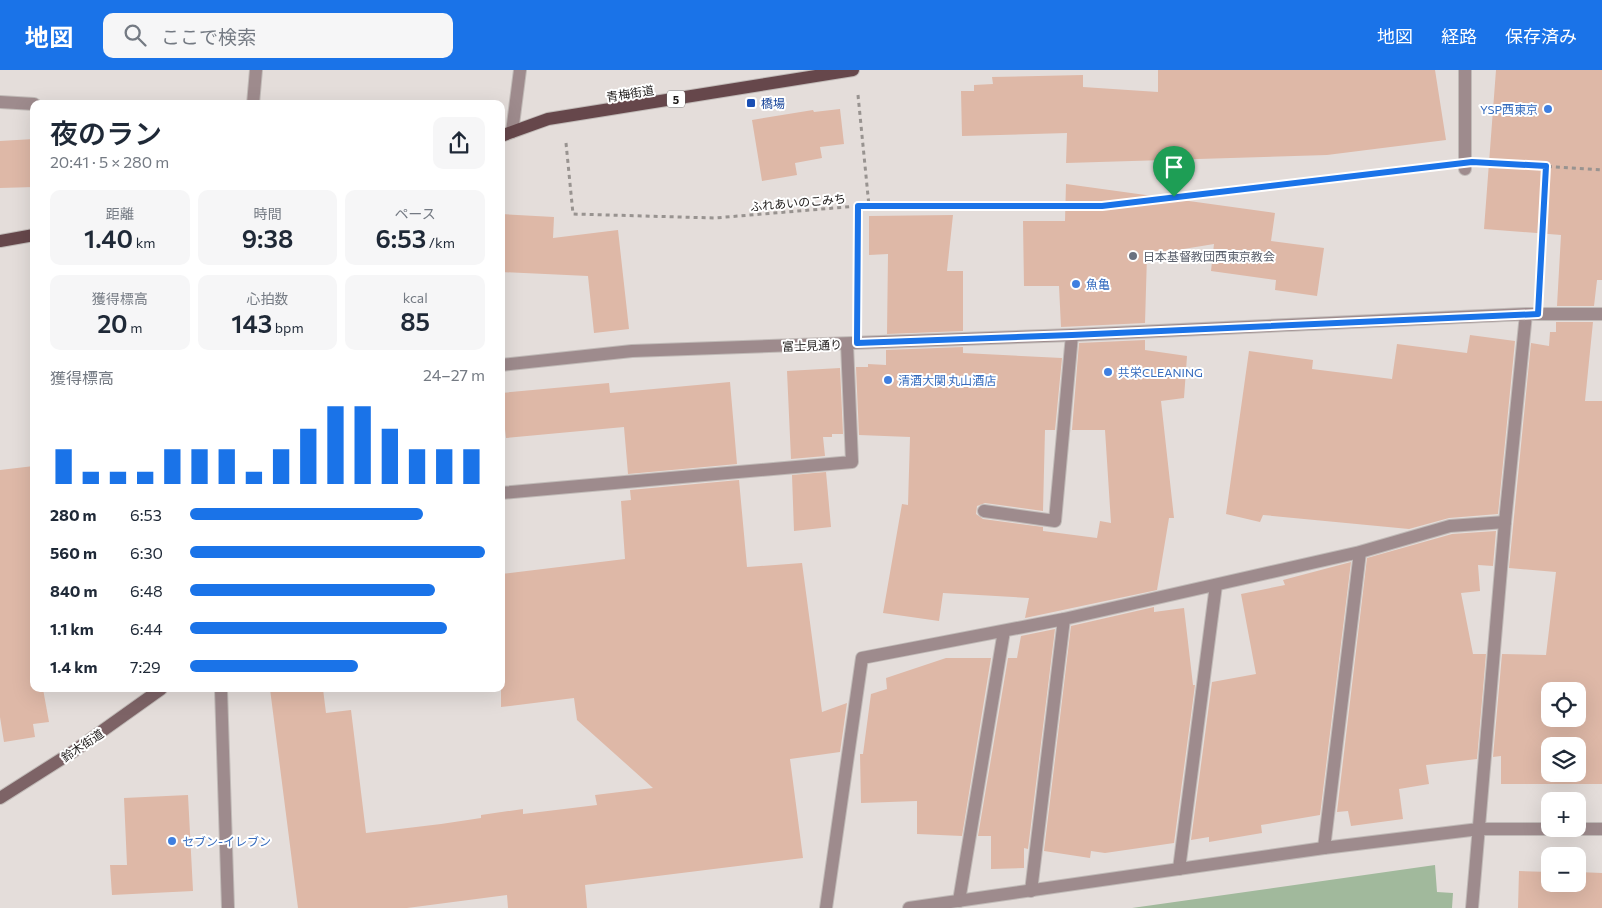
<!DOCTYPE html>
<html lang="ja">
<meta charset="utf-8">
<style>
:root{--surface:#fff;--page:#f6f6f7;--text:#1f2937;--muted:#747a83;--accent:#1a73e8}
body{margin:0;font-family:Commissioner,"Noto Sans JP",sans-serif;background:var(--page);color:var(--text);height:100vh;display:flex;flex-direction:column;font-size:19px;white-space:nowrap}
*{box-sizing:border-box;margin:0}
p{font-size:16px;color:var(--muted)}
.icon{flex:none;width:28px;height:28px;fill:none;stroke:currentColor;stroke-width:2;stroke-linecap:round;stroke-linejoin:round}
.map{position:relative;flex:1;overflow:hidden}
.sheet{position:absolute;left:30px;top:30px;width:475px;height:592px;display:flex;flex-direction:column;background:var(--surface);border-radius:10px;box-shadow:0 5px 20px #0002}
.sheet>*{flex:none}
.tools{position:absolute;left:1541px;top:612px;display:grid;gap:10px}
.tools a{display:grid;place-items:center;width:45px;height:45px;border-radius:10px;background:var(--surface);box-shadow:0 5px 20px #0002;font-size:25px}
.pin{position:absolute;display:grid;place-items:center;width:42px;height:42px;color:#fff;margin:-51px -21px;border-radius:50% 50% 50% 0;rotate:-45deg;box-shadow:0 0 5px #0007}
.pin .icon{rotate:45deg}
.round{display:grid;place-items:center;flex:none;width:52px;height:52px;border-radius:10px;background:var(--page)}
.summary{display:flex;align-items:center;justify-content:space-between;height:85px;padding:0 20px}
h1{font-size:28px;font-weight:600;line-height:38px}
.metrics{display:grid;grid-template-columns:repeat(3,1fr);gap:8px;height:85px;padding:5px 20px}
.metrics div{display:grid;align-content:center;border-radius:10px;background:var(--page);text-align:center}
.metrics b{font-size:25px;font-weight:600}
.metrics small{font-size:14px;font-weight:400}
.metrics p{font-size:14px}
.chart{height:140px;padding:10px 20px}
.chart p{display:flex;justify-content:space-between}
.chart svg{width:100%;height:90px;margin-top:5px;stroke:var(--accent);stroke-width:6}
ul{padding:0 20px;list-style:none;font-size:16px}
li{display:grid;grid-template-columns:80px 60px 1fr;align-items:center;height:38px}
li i{height:12px;border-radius:6px;background:var(--accent)}
header{display:flex;align-items:center;gap:30px;box-sizing:border-box;height:70px;padding:0 25px;background:var(--accent);color:#fff}
header strong{font-size:24px}
nav{display:flex;gap:28px;margin-inline-start:auto;font-size:18px}
.search{width:350px;height:45px;background:var(--page);display:flex;align-items:center;gap:12px;box-sizing:border-box;padding:0 18px;border-radius:10px;color:var(--muted);font-size:19px}
.map>svg:first-child{display:block}
.green{fill:#a1b99c}
.building{fill:#deb8a7;fill-rule:evenodd}
.lines{fill:none;stroke-linecap:round;stroke-linejoin:round}
.service-casing{stroke:#c0bab7;stroke-width:14}
.minor-casing{stroke:#c0bab7;stroke-width:14}
.tertiary-casing{stroke:#c0bab7;stroke-width:14}
.secondary-casing{stroke:#c0bab7;stroke-width:14}
.primary-casing{stroke:#c0bab7;stroke-width:14}
.path{stroke:#989390;stroke-width:3;stroke-dasharray:4 4;stroke-linecap:butt}
.service{stroke:#9e8b8d;stroke-width:12}
.minor{stroke:#9e8b8d;stroke-width:12}
.tertiary{stroke:#9e8b8d;stroke-width:12}
.secondary{stroke:#7d6366;stroke-width:12}
.primary{stroke:#66474b;stroke-width:12}
.route-casing{stroke:#fff;stroke-width:10}
.route{stroke:#1a73e8;stroke-width:6}
.transit-dot{fill:#1a4fb4;stroke:#fff;stroke-width:2}
.shop-dot{fill:#3f7fe0;stroke:#fff;stroke-width:2}
.worship-dot{fill:#6b7280;stroke:#fff;stroke-width:2}
.labels{text-anchor:middle;dominant-baseline:central;stroke-width:4;stroke-linejoin:round;paint-order:stroke}
.shield{fill:#fff;stroke:#625f5f;stroke-width:1}
.shield-label{font-size:11px;font-weight:bold;fill:#1e1b1a}
.street-label{font-size:12px;fill:#1e1b1a;stroke:#fff}
.transit-label{font-size:12px;fill:#164399;stroke:#fff;text-anchor:start}
.shop-label{font-size:12px;fill:#366cbe;stroke:#fff;text-anchor:start}
.worship-label{font-size:12px;fill:#5b616d;stroke:#fff;text-anchor:start}
</style>
<header>
<strong>地図</strong>
<div class="search"><svg class="icon" aria-label="search" viewBox="0 0 24 24"><circle cx="10" cy="10" r="6"/><path d="M15 15l6 6"/></svg>ここで検索</div>
<nav><a>地図</a><a>経路</a><a>保存済み</a></nav>
</header>
<div class="map">
<svg width="1602" height="838" viewBox="0 0 1602 838">
<rect width="100%" height="100%" fill="#e4ddda"/>
<path class="green" d="M 1435,795 L 1437,822 L 1453,823 L 1452,838 L 1132,838 Z"/>
<path class="building" d="M 1158,0 L 1435,0 L 1446,70 L 1327,85 L 1066,93 L 1067,63 L 962,66 L 961,21 L 974,21 L 974,15 L 993,14 L 992,7 L 1083,5 L 1083,17 L 1158,22 Z
M 1496,0 L 1602,0 L 1602,210 L 1597,210 L 1594,236 L 1557,236 L 1561,165 L 1484,159 Z
M 840,39 L 844,74 L 820,77 L 822,88 L 795,93 L 797,105 L 762,111 L 752,50 L 813,40 L 814,42 Z
M 34,69 L 34,117 L 0,118 L 0,71 Z
M 1066,114 L 1275,143 L 1271,171 L 1324,178 L 1317,226 L 1275,220 L 1276,210 L 1211,201 L 1214,174 L 1147,185 L 1145,253 L 1061,257 L 1059,216 L 1024,216 L 1023,151 L 1065,151 Z
M 501,144 L 554,147 L 553,168 L 618,160 L 629,259 L 594,263 L 588,206 L 501,202 Z
M 953,145 L 947,201 L 963,201 L 963,261 L 887,264 L 888,184 L 869,185 L 869,146 Z
M 1556,252 L 1593,252 L 1585,331 L 1602,331 L 1602,714 L 1501,714 L 1501,686 L 1493,687 L 1502,584 L 1546,585 L 1556,502 L 1509,498 L 1531,273 L 1549,276 L 1550,262 L 1556,262 ZM 1550,621 L 1578,621 L 1578,649 L 1550,649 ZM 1550,676 L 1578,676 L 1578,704 L 1550,704 Z
M 1470,265 L 1515,271 L 1498,444 L 1449,448 L 1409,459 L 1263,445 L 1260,452 L 1226,444 L 1249,281 L 1313,290 L 1312,299 L 1392,309 L 1397,274 L 1467,283 Z
M 1145,270 L 1145,280 L 1187,286 L 1184,328 L 1161,331 L 1174,448 L 1169,448 L 1157,520 L 1025,548 L 1029,528 L 943,523 L 939,551 L 883,543 L 902,434 L 908,435 L 910,367 L 859,365 L 856,297 L 868,297 L 868,294 L 886,295 L 886,280 L 963,277 L 963,283 L 1062,288 L 1055,360 L 1045,360 L 1043,441 L 985,433 L 977,436 L 976,444 L 983,449 L 1043,457 L 1043,461 L 1097,468 L 1100,451 L 1111,453 L 1105,360 L 1072,360 L 1079,273 Z
M 840,298 L 843,364 L 832,364 L 832,367 L 823,367 L 825,386 L 791,389 L 787,301 Z
M 730,312 L 737,394 L 628,404 L 624,357 L 506,368 L 501,323 L 609,313 L 610,323 Z
M 34,396 L 34,619 L 43,619 L 49,652 L 33,654 L 35,667 L 4,672 L 0,647 L 0,400 Z
M 826,402 L 831,457 L 794,461 L 792,405 Z
M 739,410 L 747,497 L 802,493 L 822,642 L 847,633 L 840,682 L 790,689 L 803,788 L 585,815 L 587,838 L 508,838 L 507,825 L 407,838 L 298,838 L 270,619 L 323,619 L 326,643 L 351,640 L 366,763 L 441,754 L 481,748 L 481,745 L 523,739 L 523,744 L 597,735 L 595,725 L 653,718 L 577,650 L 574,628 L 501,637 L 501,504 L 625,489 L 621,431 L 631,430 L 630,420 Z
M 1496,461 L 1493,496 L 1478,495 L 1480,521 L 1461,523 L 1473,584 L 1486,584 L 1477,689 L 1426,695 L 1429,714 L 1399,719 L 1403,749 L 1351,756 L 1348,741 L 1337,742 L 1367,488 L 1452,464 Z
M 1351,492 L 1320,745 L 1261,755 L 1262,763 L 1209,772 L 1209,767 L 1191,770 L 1212,612 L 1256,604 L 1241,524 L 1285,515 L 1283,510 Z
M 1154,537 L 1154,542 L 1184,538 L 1193,615 L 1195,615 L 1174,773 L 1105,783 L 1091,781 L 1090,788 L 1044,781 L 1071,556 Z
M 1055,559 L 1028,779 L 1024,778 L 1024,798 L 991,799 L 991,766 L 978,766 L 1008,588 L 1017,588 L 1021,566 Z
M 946,588 L 991,588 L 962,766 L 917,764 L 917,731 L 861,733 L 860,684 L 863,684 L 871,624 L 887,619 L 886,608 Z
M 188,725 L 193,821 L 112,825 L 110,795 L 127,795 L 124,728 Z
M 1519,801 L 1550,802 L 1550,814 L 1578,814 L 1578,802 L 1602,803 L 1602,838 L 1518,838 Z"/>
<g class="lines">
<defs>
<path id="service" d="M 1465,0 L 1465,99
M 512,62 L 520,0
M 501,423 L 852,392 L 847,274
M 984,441 L 1055,451 L 1072,265
M 1324,778 L 1360,482
M 1179,799 L 1216,515
M 1031,821 L 1064,549
M 959,831 L 1004,561
M 826,838 L 862,588 L 1064,549 L 1360,482 L 1450,456 L 1505,452"/>
<path id="minor" d="M 253,34 L 256,0
M 501,295 L 632,281 L 1072,265 L 1526,244 L 1602,244
M 221,619 L 228,838
M 909,838 L 1324,778 L 1479,759 L 1602,759
M 1472,838 L 1505,452 L 1526,244"/>
<path id="tertiary" d="M 0,32 L 34,34"/>
<path id="secondary" d="M 0,728 L 74,681 L 161,619"/>
<path id="primary" d="M 501,66 L 548,49 L 853,0
M 0,171 L 34,165"/>
</defs>
<use href="#service" class="service-casing"/>
<use href="#minor" class="minor-casing"/>
<use href="#tertiary" class="tertiary-casing"/>
<use href="#secondary" class="secondary-casing"/>
<use href="#primary" class="primary-casing"/>
<path class="path" d="M 858,25 L 869,136
M 566,73 L 573,144 L 715,148 L 858,136 L 1102,136 L 1438,96
M 1492,93 L 1602,100
M 1539,218 L 1546,96
M 857,245 L 858,136"/>
<use href="#service" class="service"/>
<use href="#minor" class="minor"/>
<use href="#tertiary" class="tertiary"/>
<use href="#secondary" class="secondary"/>
<use href="#primary" class="primary"/>
</g>
<g class="lines">
<defs>
<path id="route" d="M 1472,92 L 1546,96 L 1538,244 L 1072,265 L 857,273 L 858,136 L 1102,136 Z"/>
</defs>
<use href="#route" class="route-casing"/>
<use href="#route" class="route"/>
</g>
<rect class="transit-dot" x="746" y="28" width="10" height="10" rx="2.5"/>
<g class="shop-dot">
<circle cx="1548" cy="39" r="5"/>
<circle cx="1076" cy="214" r="5"/>
<circle cx="1108" cy="302" r="5"/>
<circle cx="888" cy="310" r="5"/>
<circle cx="172" cy="771" r="5"/>
</g>
<circle class="worship-dot" cx="1133" cy="186" r="5"/>
<g class="labels">
<rect class="shield" x="667" y="20.5" width="18" height="17" rx="4"/>
<g class="shield-label">
<text x="676" y="29">5</text>
</g>
<g class="street-label">
<text transform="translate(630 23) rotate(-9)">青梅街道</text>
<text transform="translate(798 132) rotate(-5)">ふれあいのこみち</text>
<text transform="translate(812 275) rotate(-2)">富士見通り</text>
<text transform="translate(82 675) rotate(-34)">鈴木街道</text>
</g>
<g class="transit-label">
<text x="761" y="33">橋場</text>
</g>
<g class="shop-label">
<text x="1538" y="39" text-anchor="end">YSP西東京</text>
<text x="1086" y="214">魚亀</text>
<text x="1118" y="302">共栄CLEANING</text>
<text x="898" y="310">清酒大関 丸山酒店</text>
<text x="182" y="771">セブン-イレブン</text>
</g>
<g class="worship-label">
<text x="1143" y="186">日本基督教団西東京教会</text>
</g>
</g>
</svg>
<div class="tools">
<a><svg class="icon" aria-label="locate" viewBox="0 0 24 24"><circle cx="12" cy="12" r="6"/><path d="M12 2v4M12 18v4M2 12h4M18 12h4"/></svg></a>
<a><svg class="icon" aria-label="layers" viewBox="0 0 24 24"><path d="M12 4l9 5-9 5-9-5zM3 14l9 5 9-5"/></svg></a>
<a>+</a>
<a>−</a>
</div>
<div class="pin" style="left:1174px;top:127px;background:#1e9e55"><svg class="icon" aria-label="arrive" viewBox="0 0 24 24"><path d="M6 21V4h12l-3 4 3 4H6"/></svg></div>
<section class="sheet">
<div class="summary"><div><h1>夜のラン</h1><p>20:41 · 5 × 280 m</p></div><a class="round"><svg class="icon" aria-label="share" viewBox="0 0 24 24"><path d="M12 15V3M7 8l5-5 5 5M5 13v7h14v-7"/></svg></a></div>
<div class="metrics">
<div><p>距離</p><b>1.40<small> km</small></b></div>
<div><p>時間</p><b>9:38</b></div>
<div><p>ペース</p><b>6:53<small> /km</small></b></div>
</div>
<div class="metrics">
<div><p>獲得標高</p><b>20<small> m</small></b></div>
<div><p>心拍数</p><b>143<small> bpm</small></b></div>
<div><p>kcal</p><b>85</b></div>
</div>
<div class="chart"><p><span>獲得標高</span>24–27 m</p>
<svg viewBox="0 0 160 44" preserveAspectRatio="none"><path d="M5 44V27M15 44V38M25 44V38M35 44V38M45 44V27M55 44V27M65 44V27M75 44V38M85 44V27M95 44V17M105 44V6M115 44V6M125 44V17M135 44V27M145 44V27M155 44V27"/></svg>
</div>
<ul>
<li><b>280 m</b>6:53<i style="width:79%"></i></li>
<li><b>560 m</b>6:30<i style="width:100%"></i></li>
<li><b>840 m</b>6:48<i style="width:83%"></i></li>
<li><b>1.1 km</b>6:44<i style="width:87%"></i></li>
<li><b>1.4 km</b>7:29<i style="width:57%"></i></li>
</ul>
</section>
</div>
